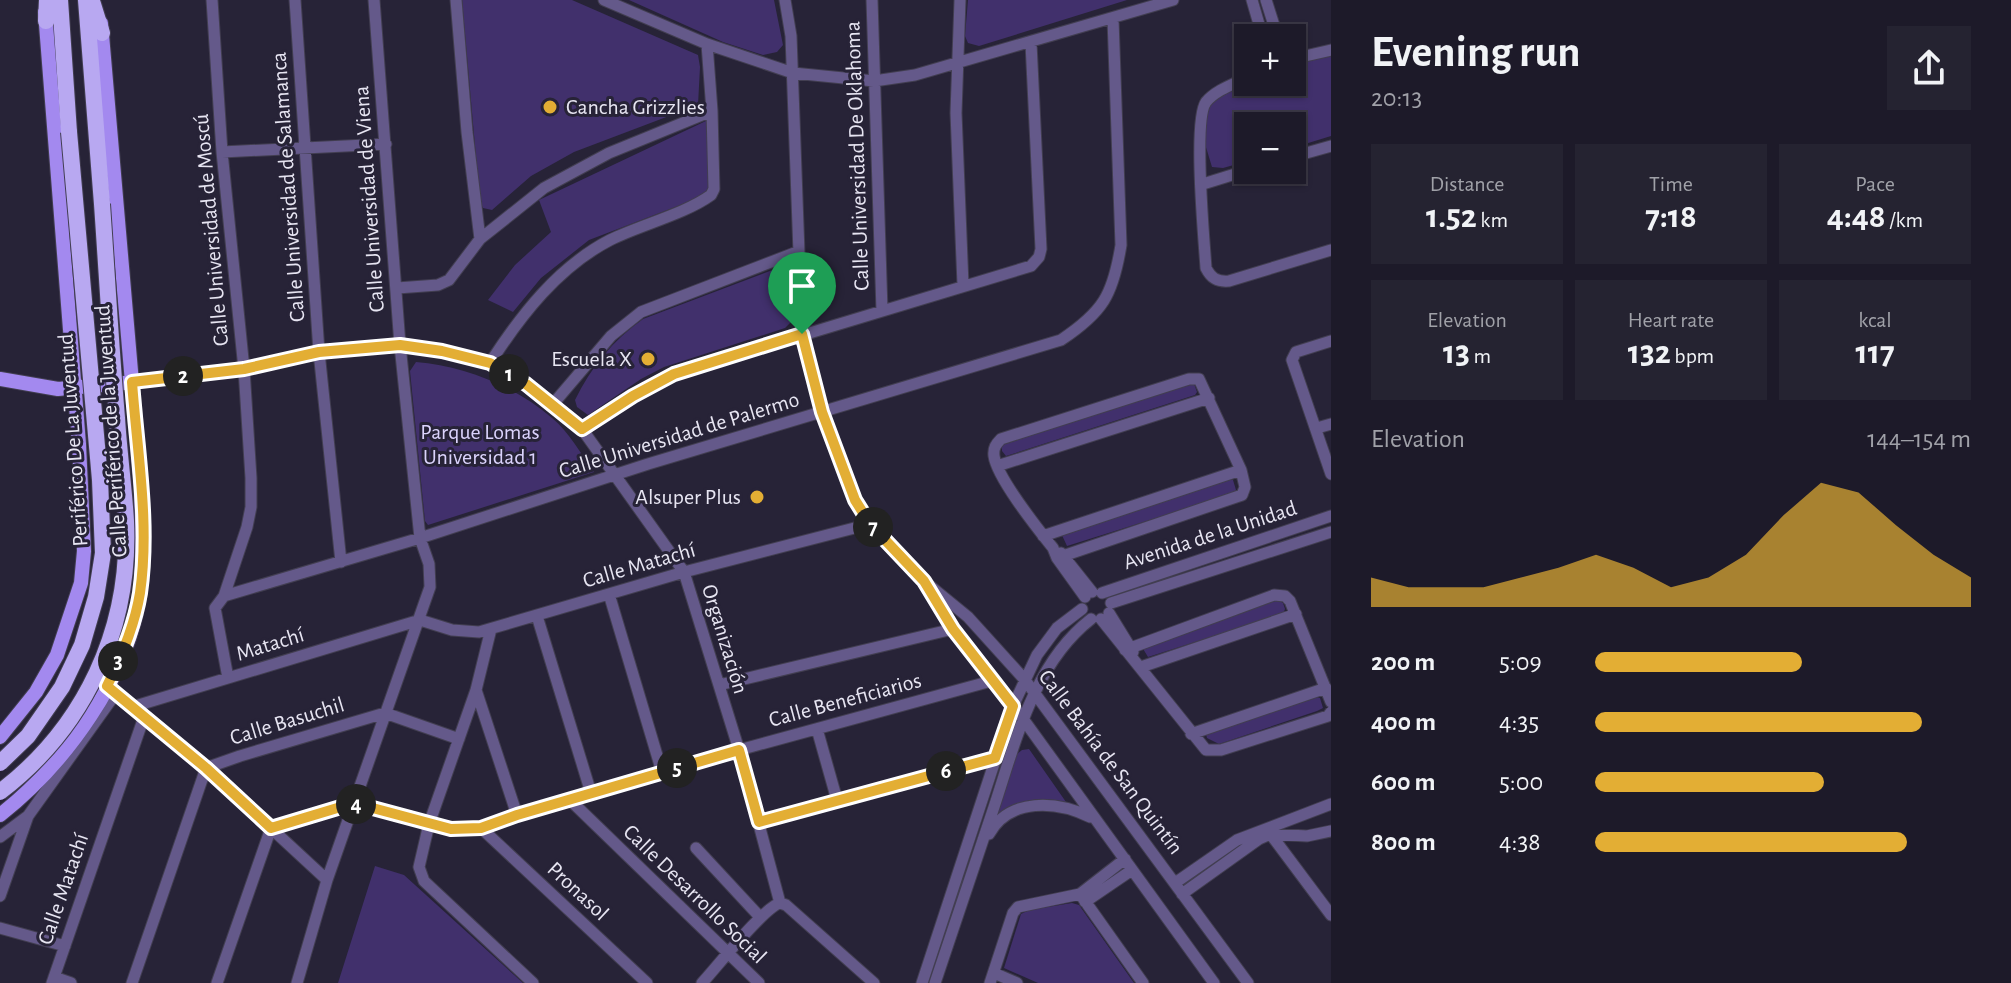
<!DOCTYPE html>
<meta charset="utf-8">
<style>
:root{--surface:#1d1a29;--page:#252331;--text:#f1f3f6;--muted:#a0a1a8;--line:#3b3846;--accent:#e3ae34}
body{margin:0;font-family:"Alegreya Sans",sans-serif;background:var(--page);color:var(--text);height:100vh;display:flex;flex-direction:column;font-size:30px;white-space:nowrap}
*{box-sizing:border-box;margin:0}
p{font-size:26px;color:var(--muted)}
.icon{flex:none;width:44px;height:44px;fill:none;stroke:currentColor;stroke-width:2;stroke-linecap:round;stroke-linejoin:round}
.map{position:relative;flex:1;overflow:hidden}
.panel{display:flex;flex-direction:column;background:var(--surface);width:680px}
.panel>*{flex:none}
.buttons{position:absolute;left:1234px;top:24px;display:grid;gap:16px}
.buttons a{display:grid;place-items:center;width:72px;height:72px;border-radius:0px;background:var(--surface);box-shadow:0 2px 6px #0004,0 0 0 2px var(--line);font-size:40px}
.pin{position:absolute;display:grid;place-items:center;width:68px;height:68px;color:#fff;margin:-82px -34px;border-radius:50% 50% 50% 0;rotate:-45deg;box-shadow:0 0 8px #0007}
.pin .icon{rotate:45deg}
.km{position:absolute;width:40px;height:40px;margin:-20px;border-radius:50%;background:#222;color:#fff;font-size:22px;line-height:40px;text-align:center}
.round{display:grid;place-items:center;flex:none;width:84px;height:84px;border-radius:0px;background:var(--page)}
.overview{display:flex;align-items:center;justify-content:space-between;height:136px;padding:0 40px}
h1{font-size:44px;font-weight:600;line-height:60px}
.metrics{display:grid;grid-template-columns:repeat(3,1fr);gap:12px;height:136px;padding:8px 40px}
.metrics div{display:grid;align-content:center;border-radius:0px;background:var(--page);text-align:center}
.metrics b{font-size:34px;font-weight:600}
.metrics small{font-size:22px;font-weight:400}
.metrics p{font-size:22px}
.chart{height:224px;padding:16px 40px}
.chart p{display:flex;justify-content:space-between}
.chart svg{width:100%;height:144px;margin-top:8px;fill:var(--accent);opacity:.7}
ul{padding:0 40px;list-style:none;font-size:26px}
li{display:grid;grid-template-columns:128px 96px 1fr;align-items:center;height:60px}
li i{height:20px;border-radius:10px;background:var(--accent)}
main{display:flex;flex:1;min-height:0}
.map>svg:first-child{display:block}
.green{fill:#41306c}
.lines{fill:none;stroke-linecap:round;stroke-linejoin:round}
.minor-casing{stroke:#423e51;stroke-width:13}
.major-casing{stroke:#423e51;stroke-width:16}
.highway-casing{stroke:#423e51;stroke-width:18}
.minor{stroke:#64598a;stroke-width:11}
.major{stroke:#a389ef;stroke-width:14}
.highway{stroke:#b8a8f1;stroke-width:16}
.highway-bridge-casing{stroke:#423e51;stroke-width:18;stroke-linecap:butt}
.highway-bridge{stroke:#b8a8f1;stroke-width:16}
.route-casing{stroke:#fff;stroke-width:16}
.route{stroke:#e3ae34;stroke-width:10}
.poi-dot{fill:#e3ae34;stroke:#272337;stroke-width:3}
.labels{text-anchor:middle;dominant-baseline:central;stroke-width:6;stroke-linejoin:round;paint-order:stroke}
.poi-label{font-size:22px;fill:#e7e5f2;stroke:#272337;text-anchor:end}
.street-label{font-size:22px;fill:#e7e5f2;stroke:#272337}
.park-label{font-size:22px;fill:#dbd3fc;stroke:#272337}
</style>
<main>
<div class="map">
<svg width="1331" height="983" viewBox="0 0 1331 983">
<rect width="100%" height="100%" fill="#272337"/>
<path class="green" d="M 462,0 L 572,0 L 698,55 L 700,67 L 698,105 L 574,152 L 531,176 L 492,210 L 483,208 L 480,202 Z
M 629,0 L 774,0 L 783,45 L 777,52 L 763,55 L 723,42 Z
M 968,0 L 1127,0 L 979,46 L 968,43 L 965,36 Z
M 1331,55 L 1331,136 L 1292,148 L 1292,126 L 1248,126 L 1248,161 L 1223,168 L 1212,167 L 1205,144 L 1205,108 L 1212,100 L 1251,82 L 1292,82 L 1292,65 Z
M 708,120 L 710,186 L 704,196 L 589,240 L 541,278 L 513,312 L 488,300 L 515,265 L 551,232 L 539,200 Z
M 783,266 L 787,271 L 792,321 L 785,328 L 664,367 L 641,379 L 588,415 L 577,407 L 575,400 C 591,367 613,340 643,319 Z
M 416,362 C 464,366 515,386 552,418 C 569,432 581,454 594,472 L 428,525 L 425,521 L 410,371 Z
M 1193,381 L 1197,392 L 1195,395 L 1006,456 L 1002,451 L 1002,445 Z
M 1228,479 L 1233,480 L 1236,490 L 1233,494 L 1067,546 L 1061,533 Z
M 1278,600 L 1283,603 L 1285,609 L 1283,614 L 1148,657 L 1142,647 Z
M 1315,697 L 1320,698 L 1323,708 L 1317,711 L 1219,744 L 1207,738 L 1206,734 Z
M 1029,749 L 1066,802 C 1041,796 1017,799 997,815 L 1017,754 L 1022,750 Z
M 375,866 L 404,875 L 523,983 L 338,983 Z
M 1072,903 L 1079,905 L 1134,983 L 1038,983 L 1004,968 L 1021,914 L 1029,910 Z"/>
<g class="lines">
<defs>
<path id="minor" d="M 212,0 L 222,152 L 244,369 L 251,478 L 251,507 L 247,527 L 224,596
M 295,0 L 319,352 L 341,562
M 456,0 L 467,132 L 480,239
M 604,0 L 707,44 L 793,73 L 874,81 L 915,75 L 1173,0
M 785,0 L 791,36 L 802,334 L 822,412 L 855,500 L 870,524 L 924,581 L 968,617 L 1025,680 L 1248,983
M 872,0 L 882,311
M 960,0 L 956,113 L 963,285
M 1252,0 L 1263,38
M 1266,0 L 1278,38
M 1292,59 L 1331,50
M 1248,77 C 1234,84 1216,90 1206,102 C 1193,120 1204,239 1206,268 C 1211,278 1217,282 1229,281 L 1331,250
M 222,152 L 386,144
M 1292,157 L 1331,146
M 1203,184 L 1248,170
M 397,288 L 438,285 L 449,280 L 480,239 L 544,188 L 609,153 L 712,111
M 1331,341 L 1296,352 L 1292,360 L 1331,474
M 490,363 C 521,315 558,267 610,240 C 640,225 685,214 711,195 L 714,189 L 712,111 L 707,44
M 132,382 L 244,369 L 319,352 L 400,345 L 442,351 L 490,363 L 526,384 L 553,404 L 582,429 L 684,572 L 739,750 L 780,903
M 553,404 L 611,336 L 641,312 L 797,252
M 1317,428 L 1331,424
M 582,429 L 633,396 L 674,374 L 1031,266 L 1039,257 L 1041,249 L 1031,43
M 997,466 L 1209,398
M 1043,536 L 1241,470
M 1061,553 L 1092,592
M 1057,558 L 1242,495 L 1245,487 L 1241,470 L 1199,379 L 1189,379 L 1001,439 C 996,444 993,448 994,456 C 997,478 1038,529 1053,548 L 1057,558 L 1085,597
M 928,588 L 953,629 L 995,680 L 1214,983
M 1102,593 L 1331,516
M 609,594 L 662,772
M 1111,603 L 1331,532
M 1109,613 L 1133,652
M 537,616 L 591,793
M 1101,619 L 1206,750 L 1221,750 L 1328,716 L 1331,712
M 420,620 L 452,630 L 479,632 L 684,572 L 870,524
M 491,629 L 476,690 L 429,824 L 419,867 L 424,881 L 533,983
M 1125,650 L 1274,595 L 1285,596 L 1290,601 L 1331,702
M 1141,667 L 1296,614
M 228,678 L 215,608 L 224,596 L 420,538 L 648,464 L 1061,340 C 1103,312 1113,295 1121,245 L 1113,19
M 719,685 L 953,629
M 107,686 L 206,768 L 327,880
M 476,690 L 517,815
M 132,707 L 420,620
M 817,729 L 837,800
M 1191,734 L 1326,688
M 569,799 L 759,983
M 759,822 L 995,758
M 481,828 L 647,983
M 1269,832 L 1331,915
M 989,834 C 1010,797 1057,801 1090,817
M 0,837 L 28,816
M 696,848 L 760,917
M 1175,883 L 1237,840 L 1331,804
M 1080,894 L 1143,983
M 1182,894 L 1259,839 L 1270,834 L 1307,836 L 1331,831
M 0,896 L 28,816 L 116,693
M 1085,902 L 1132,870
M 780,903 L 786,905 L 874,983
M 0,928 L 65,946
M 994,973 L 1017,983
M 54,977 L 71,983
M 52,983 L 144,717
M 132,983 L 206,768 L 240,756 L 385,713 L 459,739
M 217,983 L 271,828 L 354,803 L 451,829 L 481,828 L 517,815 L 739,750 L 995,680
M 297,983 L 327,880 L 430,587 L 429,564 L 420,538 L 400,345 L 374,0
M 702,983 C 717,967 763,908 780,903
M 922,983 L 1013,706 L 1037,655 L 1057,628 L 1082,609
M 935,983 C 954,926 973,870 992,813 C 1015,745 1032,665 1091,619
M 990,983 L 1013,913 L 1018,907 L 1080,894 L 1125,859"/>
<path id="major" d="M 0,379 L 58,389 L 124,383
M 0,737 L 36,692 L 57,655 L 81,583 L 84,551 L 79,444 L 45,12
M 0,815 C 66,763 129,677 140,591 C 144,556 142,522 141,487 L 101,23"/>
<path id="highway" d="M 60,0 L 69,132
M 86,0 L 102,204
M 93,4 L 102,33
M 46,21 L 47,0"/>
</defs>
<use href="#minor" class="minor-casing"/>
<use href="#major" class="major-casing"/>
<use href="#highway" class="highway-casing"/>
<use href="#minor" class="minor"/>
<use href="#major" class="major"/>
<use href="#highway" class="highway"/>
<defs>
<path id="highway-bridge" d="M 0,763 L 28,736 L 62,687 L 82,645 L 96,597 L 103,553 L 100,480 L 69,132
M 0,792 C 85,727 131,629 126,521 C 124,487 119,452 117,418 C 111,347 107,276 102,204"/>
</defs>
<use href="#highway-bridge" class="highway-bridge-casing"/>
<use href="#highway-bridge" class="highway-bridge"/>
</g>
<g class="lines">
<defs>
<path id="route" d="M 802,334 L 822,412 L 855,500 L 870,524 L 924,581 L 953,629 L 1013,706 L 995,758 L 759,822 L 739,750 L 517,815 L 481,828 L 451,829 L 354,803 L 271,828 L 206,768 L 107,686 C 121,658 135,624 140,593 C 150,524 137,451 132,382 L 244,369 L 319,352 L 400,345 L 442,351 L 490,363 L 526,384 L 582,429 L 633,396 L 674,374 Z"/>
</defs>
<use href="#route" class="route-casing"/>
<use href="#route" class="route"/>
</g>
<g class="poi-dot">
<circle cx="550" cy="107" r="8"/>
<circle cx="648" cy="359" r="8"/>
<circle cx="757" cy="497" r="8"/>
</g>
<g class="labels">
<g class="poi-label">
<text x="566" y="107" text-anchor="start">Cancha Grizzlies</text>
<text x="632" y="359">Escuela X</text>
<text x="741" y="497">Alsuper Plus</text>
</g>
<g class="street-label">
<text transform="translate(857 156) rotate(-92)">Calle Universidad De Oklahoma</text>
<text transform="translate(288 187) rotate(-94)">Calle Universidad de Salamanca</text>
<text transform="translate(369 199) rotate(-94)">Calle Universidad de Viena</text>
<text transform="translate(211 230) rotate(-95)">Calle Universidad de Moscú</text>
<text transform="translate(111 431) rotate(-94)">Calle Periférico de la Juventud</text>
<text transform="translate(679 435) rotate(-17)">Calle Universidad de Palermo</text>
<text transform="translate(73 440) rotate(-94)">Periférico De La Juventud</text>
<text transform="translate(1210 535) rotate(-18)">Avenida de la Unidad</text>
<text transform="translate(639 565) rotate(-16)">Calle Matachí</text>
<text transform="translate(725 639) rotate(73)">Organización</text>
<text transform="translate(270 644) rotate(-17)">Matachí</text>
<text transform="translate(845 700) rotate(-15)">Calle Beneficiarios</text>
<text transform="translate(287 721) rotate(-17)">Calle Basuchil</text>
<text transform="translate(1111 762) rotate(53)">Calle Bahía de San Quintín</text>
<text transform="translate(63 889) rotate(-71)">Calle Matachí</text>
<text transform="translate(578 891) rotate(43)">Pronasol</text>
<text transform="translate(695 894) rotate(44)">Calle Desarrollo Social</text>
</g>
<g class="park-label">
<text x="480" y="432">Parque Lomas<tspan x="480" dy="25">Universidad 1</tspan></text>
</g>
</g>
</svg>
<div class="buttons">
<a>+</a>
<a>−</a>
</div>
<div class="pin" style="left:802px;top:334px;background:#1e9e55"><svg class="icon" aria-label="arrive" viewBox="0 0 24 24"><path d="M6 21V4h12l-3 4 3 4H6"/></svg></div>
<b class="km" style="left:509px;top:374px">1</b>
<b class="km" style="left:183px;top:376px">2</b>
<b class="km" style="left:118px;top:661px">3</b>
<b class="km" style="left:356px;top:804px">4</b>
<b class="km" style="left:677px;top:768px">5</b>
<b class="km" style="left:946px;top:771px">6</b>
<b class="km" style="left:873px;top:527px">7</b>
</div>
<section class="panel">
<div class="overview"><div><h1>Evening run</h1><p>20:13</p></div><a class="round"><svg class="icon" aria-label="share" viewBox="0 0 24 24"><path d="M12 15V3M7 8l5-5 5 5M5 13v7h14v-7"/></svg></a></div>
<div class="metrics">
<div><p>Distance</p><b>1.52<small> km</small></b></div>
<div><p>Time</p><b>7:18</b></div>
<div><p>Pace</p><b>4:48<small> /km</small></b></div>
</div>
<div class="metrics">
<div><p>Elevation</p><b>13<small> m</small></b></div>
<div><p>Heart rate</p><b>132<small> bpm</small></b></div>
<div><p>kcal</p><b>117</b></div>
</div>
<div class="chart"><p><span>Elevation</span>144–154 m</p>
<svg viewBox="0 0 160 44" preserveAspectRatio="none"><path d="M0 44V35L10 38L20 38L30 38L40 35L50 32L60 28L70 32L80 38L90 35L100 28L110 16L120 6L130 9L140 19L150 28L160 35V44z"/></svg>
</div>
<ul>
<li><b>200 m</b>5:09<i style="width:55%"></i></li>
<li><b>400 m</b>4:35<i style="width:87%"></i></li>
<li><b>600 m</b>5:00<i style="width:61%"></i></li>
<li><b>800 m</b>4:38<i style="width:83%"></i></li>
</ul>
</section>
</main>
